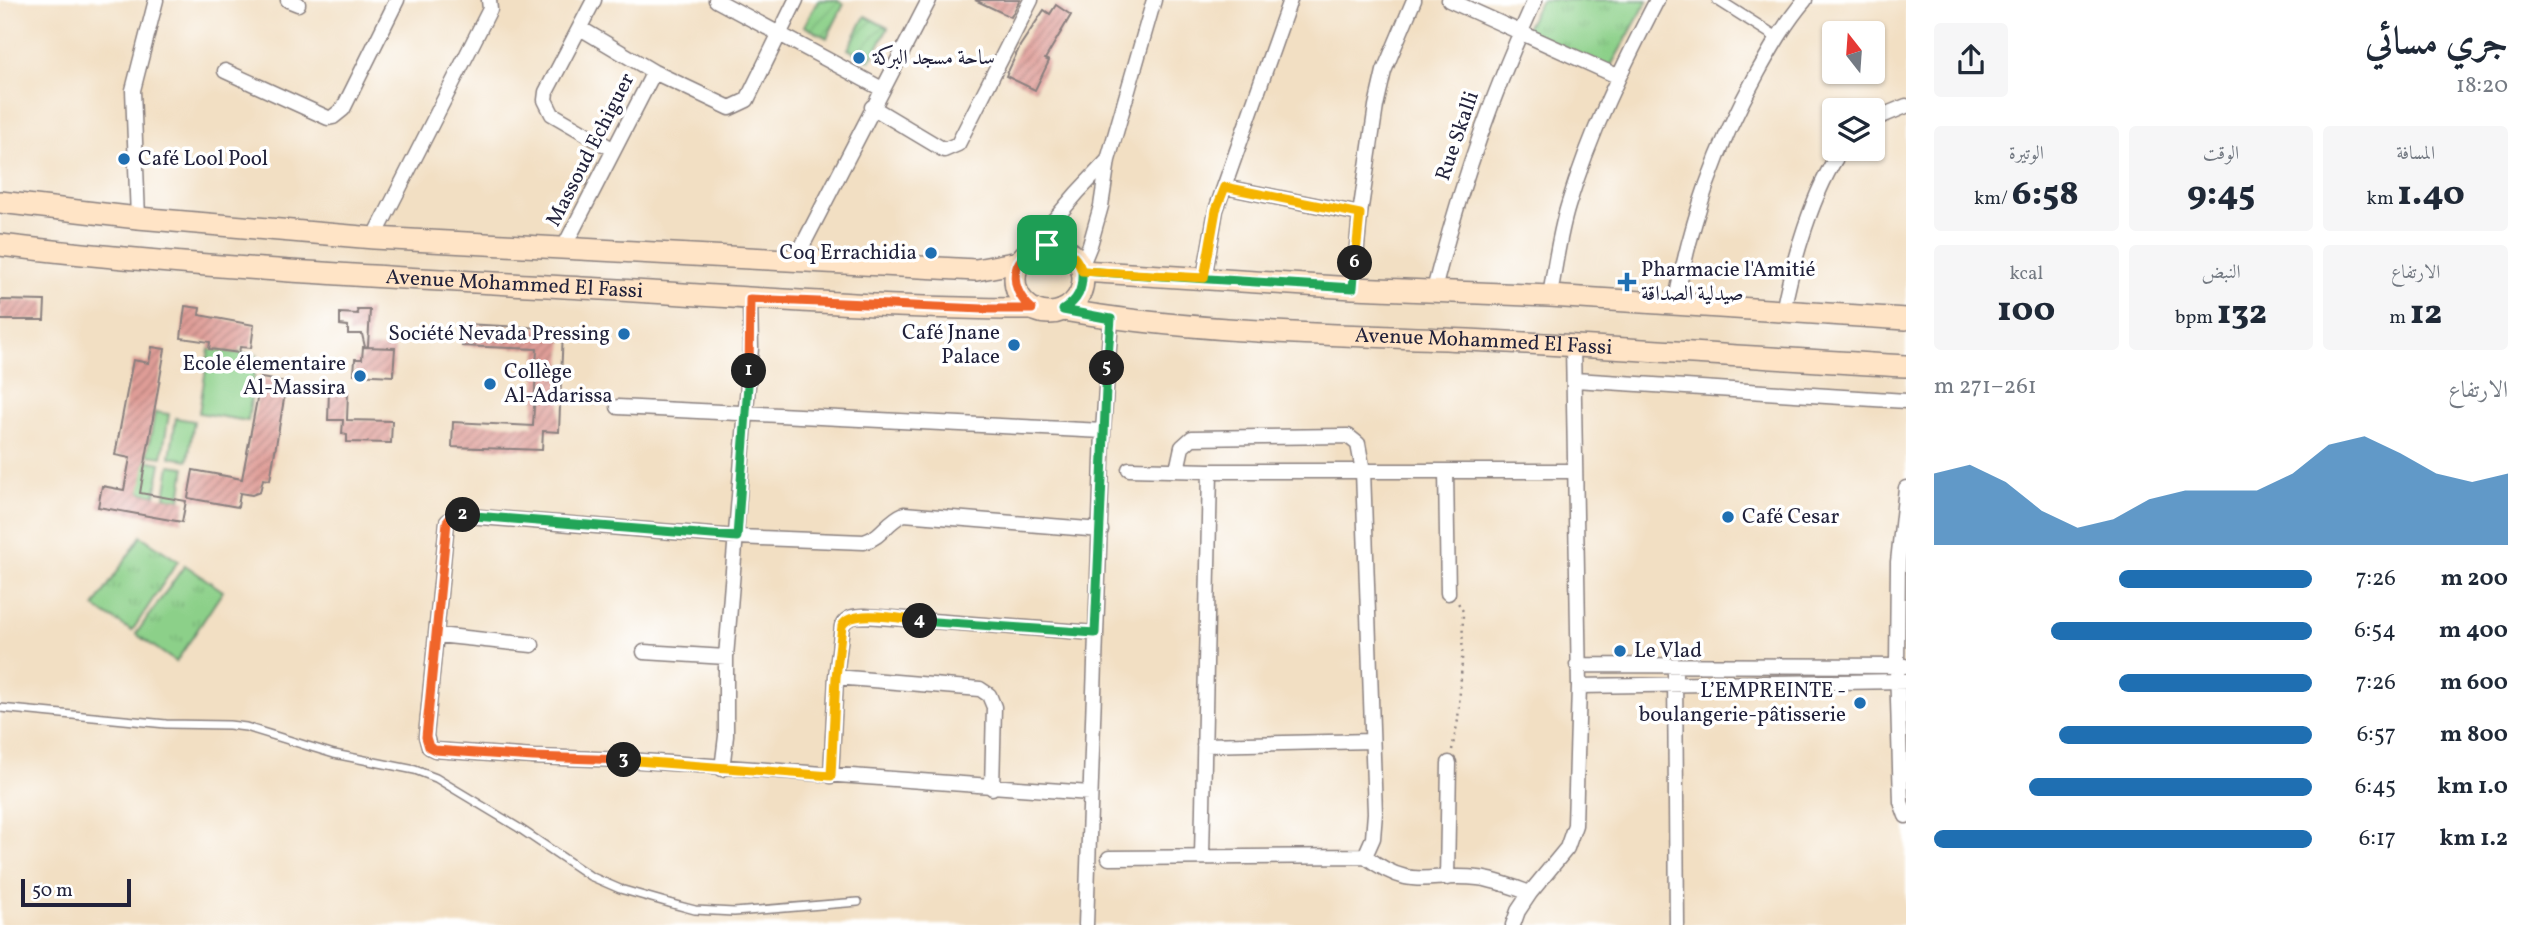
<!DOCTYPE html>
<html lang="ar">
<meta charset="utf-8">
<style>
:root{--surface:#fff;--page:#f6f6f7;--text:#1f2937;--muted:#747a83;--accent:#1f6fb2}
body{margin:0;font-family:Vollkorn,Amiri,serif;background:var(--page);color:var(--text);direction:rtl;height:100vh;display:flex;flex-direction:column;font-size:26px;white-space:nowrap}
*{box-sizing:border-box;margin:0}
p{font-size:23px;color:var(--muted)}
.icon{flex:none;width:38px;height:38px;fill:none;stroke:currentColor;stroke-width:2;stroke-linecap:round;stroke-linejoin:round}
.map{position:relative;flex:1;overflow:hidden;direction:ltr}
.details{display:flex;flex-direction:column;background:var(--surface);width:630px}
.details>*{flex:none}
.needle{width:46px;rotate:343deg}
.tools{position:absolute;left:1822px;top:21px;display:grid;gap:14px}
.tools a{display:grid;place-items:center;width:63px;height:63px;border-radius:7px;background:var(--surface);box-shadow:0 2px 5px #0004;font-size:35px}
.scale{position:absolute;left:21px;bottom:18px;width:110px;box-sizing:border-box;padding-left:7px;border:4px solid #22223b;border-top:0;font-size:19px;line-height:24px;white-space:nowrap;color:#22223b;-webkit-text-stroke:5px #fff;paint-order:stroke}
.pin{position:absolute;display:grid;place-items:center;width:60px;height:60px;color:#fff;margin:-30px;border-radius:14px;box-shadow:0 4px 10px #0006}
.km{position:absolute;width:35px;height:35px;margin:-18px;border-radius:50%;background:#222;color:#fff;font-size:19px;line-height:35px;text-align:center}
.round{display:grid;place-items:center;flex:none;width:74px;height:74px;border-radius:7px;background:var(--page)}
.headline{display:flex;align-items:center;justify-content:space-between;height:119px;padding:0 28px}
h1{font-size:38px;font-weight:800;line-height:52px}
.metrics{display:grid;grid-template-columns:repeat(3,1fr);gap:10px;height:119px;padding:7px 28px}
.metrics div{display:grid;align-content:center;border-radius:7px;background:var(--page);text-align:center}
.metrics b{font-size:35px;font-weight:800}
.metrics small{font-size:19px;font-weight:400}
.metrics p{font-size:19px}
.chart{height:196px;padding:14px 28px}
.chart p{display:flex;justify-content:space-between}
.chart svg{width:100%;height:126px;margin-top:7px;fill:var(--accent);opacity:.7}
ul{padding:0 28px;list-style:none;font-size:23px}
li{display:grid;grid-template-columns:112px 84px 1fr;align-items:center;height:52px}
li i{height:18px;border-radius:9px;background:var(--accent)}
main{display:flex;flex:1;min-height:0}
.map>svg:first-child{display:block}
.grass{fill:#8cd089;stroke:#577962;stroke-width:2}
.park{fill:url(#park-tufts);stroke:#577962;stroke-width:2}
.garden{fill:url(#garden-furrows);stroke:#577962;stroke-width:2}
.building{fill:url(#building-hatch)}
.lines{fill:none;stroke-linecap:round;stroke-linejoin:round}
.service-casing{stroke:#8a807f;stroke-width:10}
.pedestrian-casing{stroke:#8a807f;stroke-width:13}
.minor-casing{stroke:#8a807f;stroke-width:17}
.secondary-casing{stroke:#8a807f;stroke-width:24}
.path{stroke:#8a807f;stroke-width:2.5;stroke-dasharray:2 5;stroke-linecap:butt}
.service{stroke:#fff;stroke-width:7}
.pedestrian{stroke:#fff;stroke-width:10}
.minor{stroke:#fff;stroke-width:14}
.secondary{stroke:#ffe4c6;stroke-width:21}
.split-1-casing{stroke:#fff;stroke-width:14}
.split-2-casing{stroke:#fff;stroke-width:14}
.split-3-casing{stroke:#fff;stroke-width:14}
.split-4-casing{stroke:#fff;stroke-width:14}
.split-5-casing{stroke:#fff;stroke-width:14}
.split-6-casing{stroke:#fff;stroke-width:14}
.split-7-casing{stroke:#fff;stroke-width:14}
.split-1{stroke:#f0652b;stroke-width:9}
.split-2{stroke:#22a559;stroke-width:9}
.split-3{stroke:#f0652b;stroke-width:9}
.split-4{stroke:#f5b400;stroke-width:9}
.split-5{stroke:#22a559;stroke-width:9}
.split-6{stroke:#22a559;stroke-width:9}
.split-7{stroke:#f5b400;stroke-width:9}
.poi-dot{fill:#1f6fb2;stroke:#fff;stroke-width:2.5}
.labels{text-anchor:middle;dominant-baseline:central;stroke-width:7;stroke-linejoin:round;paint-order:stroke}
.poi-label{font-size:21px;fill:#22223b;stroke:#fff;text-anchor:start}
.street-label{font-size:21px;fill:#22223b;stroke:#fff}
</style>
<main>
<section class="details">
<div class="headline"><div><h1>جري مسائي</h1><p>18:20</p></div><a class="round"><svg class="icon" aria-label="share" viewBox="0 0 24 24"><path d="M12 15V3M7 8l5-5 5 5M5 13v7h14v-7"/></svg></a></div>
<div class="metrics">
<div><p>المسافة</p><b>1.40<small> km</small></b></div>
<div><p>الوقت</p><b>9:45</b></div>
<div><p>الوتيرة</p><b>6:58<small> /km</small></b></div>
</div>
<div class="metrics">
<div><p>الارتفاع</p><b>12<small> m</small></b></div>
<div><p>النبض</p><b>132<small> bpm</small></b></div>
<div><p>kcal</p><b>100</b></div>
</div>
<div class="chart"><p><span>الارتفاع</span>261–271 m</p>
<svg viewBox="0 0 160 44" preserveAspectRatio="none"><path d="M0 44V19L10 16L20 22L30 32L40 38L50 35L60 28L70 25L80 25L90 25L100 19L110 9L120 6L130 12L140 19L150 22L160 19V44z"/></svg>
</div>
<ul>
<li><b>200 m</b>7:26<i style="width:51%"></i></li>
<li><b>400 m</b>6:54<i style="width:69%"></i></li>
<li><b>600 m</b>7:26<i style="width:51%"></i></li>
<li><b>800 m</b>6:57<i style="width:67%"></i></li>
<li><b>1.0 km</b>6:45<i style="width:75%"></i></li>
<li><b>1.2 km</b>6:17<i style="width:100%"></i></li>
</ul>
</section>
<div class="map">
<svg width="1906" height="925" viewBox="0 0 1906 925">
<defs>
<pattern id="park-tufts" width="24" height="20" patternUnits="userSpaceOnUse" patternTransform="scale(1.75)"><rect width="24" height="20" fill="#8cd089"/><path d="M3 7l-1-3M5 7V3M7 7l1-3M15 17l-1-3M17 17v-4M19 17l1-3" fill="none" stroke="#78b277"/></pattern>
<pattern id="garden-furrows" width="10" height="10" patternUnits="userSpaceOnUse" patternTransform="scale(1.75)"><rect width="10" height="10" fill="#8cd089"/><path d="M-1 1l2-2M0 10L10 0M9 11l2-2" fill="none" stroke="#78b277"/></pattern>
<pattern id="building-hatch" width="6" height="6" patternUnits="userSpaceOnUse" patternTransform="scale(1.75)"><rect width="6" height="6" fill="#df9d97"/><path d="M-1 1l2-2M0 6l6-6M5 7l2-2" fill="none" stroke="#b4807c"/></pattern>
</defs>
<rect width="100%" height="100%" fill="#fff"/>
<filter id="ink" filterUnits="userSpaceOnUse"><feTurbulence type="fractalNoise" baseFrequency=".0143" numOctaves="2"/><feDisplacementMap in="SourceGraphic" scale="14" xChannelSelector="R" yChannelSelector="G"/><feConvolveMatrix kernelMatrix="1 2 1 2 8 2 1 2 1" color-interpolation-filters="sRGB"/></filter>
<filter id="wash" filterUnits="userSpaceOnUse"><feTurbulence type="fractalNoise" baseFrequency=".00686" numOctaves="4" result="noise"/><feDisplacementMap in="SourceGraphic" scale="28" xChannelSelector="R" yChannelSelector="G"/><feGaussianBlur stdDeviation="1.57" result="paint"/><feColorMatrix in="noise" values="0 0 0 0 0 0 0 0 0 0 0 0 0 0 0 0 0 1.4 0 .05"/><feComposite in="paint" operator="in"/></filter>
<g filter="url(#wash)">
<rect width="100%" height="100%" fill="#f2dfc3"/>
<path class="grass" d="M 209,349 L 257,355 L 248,421 L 199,413 Z
M 155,412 L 169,414 L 162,457 L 147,455 Z
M 176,418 L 194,421 L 188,460 L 170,457 Z
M 145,460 L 161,463 L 155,495 L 136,492 Z
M 170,465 L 185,467 L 180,500 L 165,497 Z"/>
<path class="park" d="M 1541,0 L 1648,0 L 1608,71 L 1525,30 Z
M 141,536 L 178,561 L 132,631 L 94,607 Z
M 185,565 L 223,591 L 176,662 L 136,634 Z"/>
<path class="garden" d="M 818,0 L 836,0 L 844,4 L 827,38 L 804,26 Z
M 865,16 L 888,28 L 870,61 L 848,49 Z"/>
<g id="blocks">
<path class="building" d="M 975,0 L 1020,0 L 1011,17 Z
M 1056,5 L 1071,15 L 1045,59 L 1049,61 L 1035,90 L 1006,76 L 1020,46 L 1044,10 L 1050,14 Z
M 0,300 L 45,301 L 44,320 L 0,320 Z
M 185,306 L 200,308 L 199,315 L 254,325 L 251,348 L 240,347 L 239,353 L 209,349 L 210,342 L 181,338 Z
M 357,310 L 370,310 L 368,346 L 365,347 L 362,334 L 348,334 L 348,326 L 340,325 L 340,313 L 358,314 Z
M 463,324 L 563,329 L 559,432 L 543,431 L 542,450 L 452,447 L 453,422 L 533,426 L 537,349 L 462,346 Z
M 152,347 L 165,349 L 140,493 L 186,501 L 182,522 L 98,507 L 102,486 L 124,490 L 130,458 L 115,455 L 133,360 L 149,363 Z
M 363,347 L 395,348 L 393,376 L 354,374 L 355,359 L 362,359 Z
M 261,378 L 287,382 L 270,480 L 263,479 L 260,492 L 252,495 L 240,493 L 238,507 L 188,498 L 193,470 L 242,479 Z
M 329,391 L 348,392 L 347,420 L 392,421 L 391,443 L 347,442 L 347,435 L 342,434 L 343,420 L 328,420 Z"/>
</g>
</g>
<g filter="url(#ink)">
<use href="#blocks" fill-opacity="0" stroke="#8a807f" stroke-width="2"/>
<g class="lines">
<defs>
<path id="service" d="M 0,708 L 166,724 L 229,725 L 246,727 L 334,754 L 415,770 L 436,778 L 519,828 L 590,876 L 620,889 L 676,905 L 695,910 L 734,912 L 858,902"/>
<path id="pedestrian" d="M 1718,0 L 1778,38"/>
<path id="minor" d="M 288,0 L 298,4
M 594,0 L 546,92 L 545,100 L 552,114 L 614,150
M 716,0 L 882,89
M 1449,0 L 1617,76
M 580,28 L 654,72 L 730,108 L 747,100 L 796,0
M 225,71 L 328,118 L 333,117 L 343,109 L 397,0
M 872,107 L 944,150 L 958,144 L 1031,0
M 1872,120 L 1906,106
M 1225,187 L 1360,214
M 138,218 L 133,90 L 156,0
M 374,238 L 490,9 L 489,0
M 564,247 L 654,72
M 1026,253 L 1077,193 L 1108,160
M 794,262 L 929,0
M 1081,267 L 1090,245 L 1101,206 L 1108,160 L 1154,0
M 1204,278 L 1216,210 L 1290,0
M 1353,288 L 1360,214 L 1376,106 L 1384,71 L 1414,0
M 1434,290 C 1459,190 1492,94 1535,0
M 1550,296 C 1555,266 1559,235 1568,206 C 1590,133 1622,68 1657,0
M 1675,304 C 1692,218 1715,149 1758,72 C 1772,47 1786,22 1805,0
M 1783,312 C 1792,264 1813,189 1842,149
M 1575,380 L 1906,401
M 618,407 L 1103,431
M 1129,469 L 1210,471 L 1575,471
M 1177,470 L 1182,447 L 1192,438 L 1348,436 L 1358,444 L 1363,471 L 1375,813 L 1373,838 L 1365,856
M 1446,472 L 1448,593
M 1906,488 L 1898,562 L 1897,666 L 1901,802 L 1906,816
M 438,635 L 532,645
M 644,652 L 726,657
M 1577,665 L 1905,666
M 1675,674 L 1677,925
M 836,677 L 980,689 L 989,695 L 994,707 L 992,788
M 1579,686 L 1906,681
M 1204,745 L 1372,741
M 722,769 L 726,736 L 726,657 L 751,348 L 750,300
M 831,776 L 836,677 L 842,626 C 847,616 855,616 865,616 L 1095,633
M 1090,793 L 627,760 L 533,757 L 435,750 L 429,747 L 426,736 L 447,522 L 455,515 L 737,537 L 864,542 C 881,538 887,521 904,514 L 1101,530
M 1202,857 L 1210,471
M 1109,858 L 1365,856 C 1414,893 1427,872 1478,878 C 1496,880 1513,887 1530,893
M 1447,878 L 1449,763
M 1086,925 L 1103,431 L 1111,319
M 1513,925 L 1518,911 L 1530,893 L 1567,848 L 1575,825 L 1579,686 L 1573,345"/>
<g id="secondary">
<path d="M 0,202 L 138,218 L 374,238 L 976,270 L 1019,262"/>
<circle cx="1049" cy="279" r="34"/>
<path id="s1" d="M 0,245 C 193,268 387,277 582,288 C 732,296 881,309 1032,309"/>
<path d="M 1082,271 L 1353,288 L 1550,296 L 1906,319"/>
<path id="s2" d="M 1063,310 C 1196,333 1333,334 1468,340 C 1614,347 1760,358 1906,366"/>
</g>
</defs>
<use href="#service" class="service-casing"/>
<use href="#pedestrian" class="pedestrian-casing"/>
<use href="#minor" class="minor-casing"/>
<use href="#secondary" class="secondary-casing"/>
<path class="path" d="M 1452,750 L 1458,720 L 1462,662 L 1463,611 L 1457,601"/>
<use href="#service" class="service"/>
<use href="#pedestrian" class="pedestrian"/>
<use href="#minor" class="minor"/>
<use href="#secondary" class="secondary"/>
</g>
</g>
<g class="lines" filter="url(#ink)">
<defs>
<path id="split-1" d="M 749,371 L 750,299 L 983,309 L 1032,309 C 1005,286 1011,252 1047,245"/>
<path id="split-2" d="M 463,515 L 737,537 L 749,371"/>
<path id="split-3" d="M 463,515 L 452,516 L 447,522 L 426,737 L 429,747 L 435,750 L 533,757 L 624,760"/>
<path id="split-4" d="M 624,760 L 831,776 L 836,677 L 842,626 C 851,608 901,619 920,621"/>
<path id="split-5" d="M 920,621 L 1095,633 L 1107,368"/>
<path id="split-6" d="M 1107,368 L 1111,319 L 1063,310 C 1078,300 1083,290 1082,271 L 1353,288 L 1355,263"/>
<path id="split-7" d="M 1047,245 C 1065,247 1076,254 1082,271 L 1204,278 L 1216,210 L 1225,187 L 1360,214 L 1355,263"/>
</defs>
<use href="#split-1" class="split-1-casing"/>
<use href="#split-2" class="split-2-casing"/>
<use href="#split-3" class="split-3-casing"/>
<use href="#split-4" class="split-4-casing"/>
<use href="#split-5" class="split-5-casing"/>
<use href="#split-6" class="split-6-casing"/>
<use href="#split-7" class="split-7-casing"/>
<use href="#split-1" class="split-1"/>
<use href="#split-2" class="split-2"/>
<use href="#split-3" class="split-3"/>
<use href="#split-4" class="split-4"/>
<use href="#split-5" class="split-5"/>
<use href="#split-6" class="split-6"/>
<use href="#split-7" class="split-7"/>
</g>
<g class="poi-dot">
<circle cx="859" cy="58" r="7"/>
<circle cx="124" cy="159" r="7"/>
<circle cx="931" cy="253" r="7"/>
<path d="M1623.5 271.5h7v7h7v7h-7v7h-7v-7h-7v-7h7z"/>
<circle cx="624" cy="334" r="7"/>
<circle cx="1014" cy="345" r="7"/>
<circle cx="360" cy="376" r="7"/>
<circle cx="490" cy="384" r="7"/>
<circle cx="1728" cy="517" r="7"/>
<circle cx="1620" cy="651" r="7"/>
<circle cx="1860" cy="703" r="7"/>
</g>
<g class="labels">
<g class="poi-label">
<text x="873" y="58">ساحة مسجد البركة</text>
<text x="138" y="159">Café Lool Pool</text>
<text x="917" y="253" text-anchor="end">Coq Errachidia</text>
<text x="1641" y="270">Pharmacie l'Amitié<tspan x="1641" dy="24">صيدلية الصداقة</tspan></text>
<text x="1000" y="333" text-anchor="end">Café Jnane<tspan x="1000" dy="24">Palace</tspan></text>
<text x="610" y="334" text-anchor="end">Société Nevada Pressing</text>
<text x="346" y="364" text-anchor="end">Ecole élementaire<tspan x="346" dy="24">Al-Massira</tspan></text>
<text x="504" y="372">Collège<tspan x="504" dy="24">Al-Adarissa</tspan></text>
<text x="1742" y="517">Café Cesar</text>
<text x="1634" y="651">Le Vlad</text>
<text x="1846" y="691" text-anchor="end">L’EMPREINTE -<tspan x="1846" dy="24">boulangerie-pâtisserie</tspan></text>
</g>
<g class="street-label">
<text transform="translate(1458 136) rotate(-71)">Rue Skalli</text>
<text transform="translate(591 150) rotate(-63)">Massoud Echiguer</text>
<text stroke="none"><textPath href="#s1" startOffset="516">Avenue Mohammed El Fassi</textPath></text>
<text stroke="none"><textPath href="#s2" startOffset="422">Avenue Mohammed El Fassi</textPath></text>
</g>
</g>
</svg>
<div class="tools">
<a><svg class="needle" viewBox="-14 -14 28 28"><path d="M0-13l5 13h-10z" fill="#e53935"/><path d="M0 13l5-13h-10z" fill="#747a83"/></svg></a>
<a><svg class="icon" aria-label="layers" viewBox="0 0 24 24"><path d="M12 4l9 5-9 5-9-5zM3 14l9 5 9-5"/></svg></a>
</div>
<div class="scale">50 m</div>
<div class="pin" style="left:1047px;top:245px;background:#1e9e55"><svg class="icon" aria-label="arrive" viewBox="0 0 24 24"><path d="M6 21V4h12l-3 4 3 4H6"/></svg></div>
<b class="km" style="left:749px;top:371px">1</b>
<b class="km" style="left:463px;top:515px">2</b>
<b class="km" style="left:624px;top:760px">3</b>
<b class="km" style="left:920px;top:621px">4</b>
<b class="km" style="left:1107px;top:368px">5</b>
<b class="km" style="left:1355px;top:263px">6</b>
</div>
</main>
